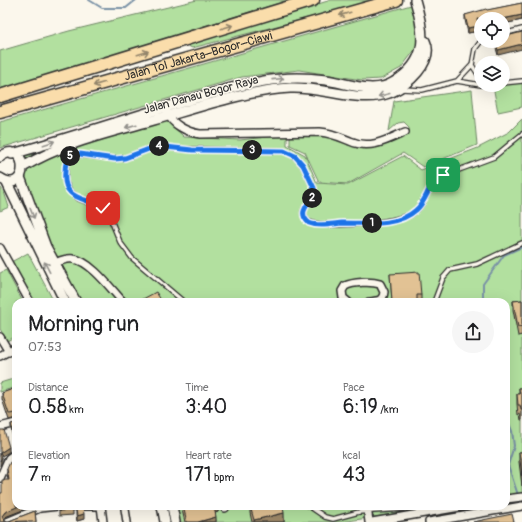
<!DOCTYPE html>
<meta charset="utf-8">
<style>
:root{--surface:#fff;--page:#f6f6f6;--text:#202124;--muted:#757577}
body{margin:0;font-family:Pangolin,sans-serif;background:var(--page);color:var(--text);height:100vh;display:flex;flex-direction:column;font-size:15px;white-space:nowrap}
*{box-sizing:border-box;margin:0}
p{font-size:13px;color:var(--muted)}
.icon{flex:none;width:22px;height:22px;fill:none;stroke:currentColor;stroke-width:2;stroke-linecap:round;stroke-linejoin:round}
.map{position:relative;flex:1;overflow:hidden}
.panel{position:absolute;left:12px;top:298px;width:498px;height:212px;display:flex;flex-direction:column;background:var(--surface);border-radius:12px;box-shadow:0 4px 16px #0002}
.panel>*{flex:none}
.fabs{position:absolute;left:474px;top:12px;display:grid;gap:8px}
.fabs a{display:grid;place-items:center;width:36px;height:36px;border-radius:50%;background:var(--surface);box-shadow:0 4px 16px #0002;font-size:20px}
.pin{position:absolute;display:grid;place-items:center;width:34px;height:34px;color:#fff;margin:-17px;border-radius:8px;box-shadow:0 2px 6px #0006}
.km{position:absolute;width:20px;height:20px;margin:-10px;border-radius:50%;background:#222;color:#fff;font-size:11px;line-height:20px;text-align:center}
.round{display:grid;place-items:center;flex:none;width:42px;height:42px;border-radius:21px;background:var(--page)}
.summary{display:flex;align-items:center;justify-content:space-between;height:68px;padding:0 16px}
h1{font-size:22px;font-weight:600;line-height:30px}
.stats{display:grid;grid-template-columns:repeat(3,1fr);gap:6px;height:68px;padding:4px 16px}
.stats div{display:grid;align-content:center}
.stats b{font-size:20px;font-weight:600}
.stats small{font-size:11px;font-weight:400}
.stats p{font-size:11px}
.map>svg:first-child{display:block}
.green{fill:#b2e09f;stroke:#6e8665}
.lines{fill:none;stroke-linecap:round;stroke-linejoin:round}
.stream{stroke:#7991a6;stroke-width:2}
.lane-casing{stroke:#2b2b2b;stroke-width:6}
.street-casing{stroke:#2b2b2b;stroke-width:10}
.secondary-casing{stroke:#2b2b2b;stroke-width:12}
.highway-casing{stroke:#2b2b2b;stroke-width:15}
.lane{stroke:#fbf7ec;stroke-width:3.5}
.street{stroke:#fbf7ec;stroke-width:7}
.secondary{stroke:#fbf7ec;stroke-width:9}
.highway{stroke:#faddab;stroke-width:12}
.wall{fill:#c2a77f;stroke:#2b2b2b}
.shaded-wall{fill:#9e8868;stroke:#2b2b2b}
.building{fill:#e2c294;stroke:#2b2b2b}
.oneway{stroke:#92846b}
.oneway2{stroke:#93918c}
.route-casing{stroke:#fff;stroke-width:8}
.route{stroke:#1a73e8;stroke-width:5}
.labels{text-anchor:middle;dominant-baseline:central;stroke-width:3;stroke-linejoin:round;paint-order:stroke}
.street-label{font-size:12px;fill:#2b2b2b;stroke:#fbf7ec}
</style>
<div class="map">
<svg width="522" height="522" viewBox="0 0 522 522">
<rect width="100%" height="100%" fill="#fbf7ec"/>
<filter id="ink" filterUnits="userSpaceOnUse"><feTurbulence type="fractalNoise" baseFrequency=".025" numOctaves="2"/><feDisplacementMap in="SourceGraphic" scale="8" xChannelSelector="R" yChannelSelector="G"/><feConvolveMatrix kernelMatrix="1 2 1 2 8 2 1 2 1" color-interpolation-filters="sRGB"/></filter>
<g filter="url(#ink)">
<path class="green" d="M 197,0 L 288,0 L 0,90 L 0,51 L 69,31 Z
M 331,0 L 377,0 L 192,48 L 188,46 L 190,44 Z
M 411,5 L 420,29 L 417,47 L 401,68 L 381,79 L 362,80 L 299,70 L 242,77 L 0,148 L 0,122 Z
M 522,81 L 522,107 L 498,112 L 493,86 Z
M 472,90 L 477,145 L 423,167 L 403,153 L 348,184 L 319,182 L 305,152 L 290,145 L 290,135 L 327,134 L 366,141 L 405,137 L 409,133 L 409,127 L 404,122 L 398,123 L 389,131 L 394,101 Z
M 156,110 L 184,137 L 240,140 L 287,135 L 287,145 L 305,155 L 317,183 L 348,185 L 403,156 L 421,170 L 478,148 L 509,132 L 522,119 L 522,494 L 506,496 L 506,302 L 80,302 L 35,226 L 23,171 L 12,154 Z
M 0,187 L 4,192 L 9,207 L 0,211 Z
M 28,253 L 54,302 L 34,302 L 11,262 Z
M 6,270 L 23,302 L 16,302 L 16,336 L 7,341 L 0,329 L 0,273 Z
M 16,368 L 16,387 L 0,392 L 0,383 L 13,379 Z
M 172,506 L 448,506 L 341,522 L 174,522 Z"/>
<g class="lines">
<path class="stream" d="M 89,0 L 102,8 L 126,8 L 136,0
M 483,302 L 483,284 L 504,255 L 522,247
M 506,416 L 512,431 L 514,446 L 508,465 L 521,504"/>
<defs>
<path id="lane" d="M 503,34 L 522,29
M 472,65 L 481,79
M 457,81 L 472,65 L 475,49 L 481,41
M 503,83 L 522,81
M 402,89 L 422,90 L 457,81 L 481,85
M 184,302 L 132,258 L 120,242 L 109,215 L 103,208 L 79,199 L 70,191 L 65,181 L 66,166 L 68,157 L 75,154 L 115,159 L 125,158 L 157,146 L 181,149 L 284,151 C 299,156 304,166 310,180 C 312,183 315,188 314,191 C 314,204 296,207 307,221 C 319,229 400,223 413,213 C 426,204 427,188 437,178 L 494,157 L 522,134
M 434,302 L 443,278 L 450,270 L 477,264 L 522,243
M 309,506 L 325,517 L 333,519 L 359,512 L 404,509 L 414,506"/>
<path id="street" d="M 167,112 C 172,125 187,132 200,134 L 320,132 C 332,133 340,137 350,141 C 370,150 387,140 405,132
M 0,248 L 30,302
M 55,263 C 60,261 67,258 73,259 C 90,260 112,290 123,302
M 348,302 L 343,298 L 342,291 L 345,286 C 353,282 371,281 380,284 L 384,292 C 383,302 377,301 369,302
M 0,337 L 9,352
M 0,356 L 16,347
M 0,427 L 16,423
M 0,478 L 9,458 L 16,453
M 506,499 L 522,497
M 62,506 L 101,506 L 103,522
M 225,506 L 225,508
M 367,506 L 369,522
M 125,509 L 127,522
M 7,522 L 40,508 L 58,506
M 372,522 L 466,506
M 429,522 L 522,506"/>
<path id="secondary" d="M 12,154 C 70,138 128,118 186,101 C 217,92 248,82 280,79 C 295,77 311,78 326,80 C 347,83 374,95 394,82 C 429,61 425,34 415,0
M 0,157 C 29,136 30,198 0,178
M 23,167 C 62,143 111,132 154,120 C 199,107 244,91 290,88 C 322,86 360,104 389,93 C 407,87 435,61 425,41
M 20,177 L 46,247 L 76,302
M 6,181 L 65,302
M 162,506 L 165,522
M 172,506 L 175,522"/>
<g id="highway">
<path d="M 0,96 L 313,0"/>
<path id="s1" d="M 0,112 L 396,0"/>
</g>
</defs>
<use href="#lane" class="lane-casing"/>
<use href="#street" class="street-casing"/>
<use href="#secondary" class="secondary-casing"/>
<use href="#highway" class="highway-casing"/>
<use href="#lane" class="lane"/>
<use href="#street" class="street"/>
<use href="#secondary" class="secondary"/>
<use href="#highway" class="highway"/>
</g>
<path class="wall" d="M 522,3 L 522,20 L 503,24 L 503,19 L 481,19 L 481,23 L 478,24 L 479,31 L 468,33 L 465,20 L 465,15 Z
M 495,41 L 503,41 L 498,55 L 495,45 Z
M 390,274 L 421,295 L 421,302 L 392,302 Z
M 522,300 L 522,335 L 518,336 L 513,310 L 513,301 Z
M 16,388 L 16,418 L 9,420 L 2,399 L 2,393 Z
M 519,388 L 522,388 L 522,420 L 521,420 L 520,414 L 518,415 L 517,404 L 517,394 L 519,394 Z
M 16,423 L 15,445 L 11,429 L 11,424 Z
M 519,452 L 522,452 L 522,486 L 519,462 Z
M 7,469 L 16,506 L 23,506 L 23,510 L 5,517 L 4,519 L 4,521 L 9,521 L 35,511 L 36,522 L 0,522 L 2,493 L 8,480 L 7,475 Z
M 73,506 L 73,515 L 59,516 L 59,511 Z
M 181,506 L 218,506 L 218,512 L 215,513 L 216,522 L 185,522 Z
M 250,506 L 283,506 L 284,522 L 252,522 L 250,513 Z
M 76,510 L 84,519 L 77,521 L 76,515 Z"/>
<path class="shaded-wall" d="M 522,15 L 522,20 L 503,24 L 503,19 Z
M 489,16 L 489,19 L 481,19 L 481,23 L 477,24 L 477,19 Z
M 479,26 L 479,31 L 468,33 L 468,28 Z
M 522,44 L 522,49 L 498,55 L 498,50 Z
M 15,440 L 16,440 L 16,445 L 15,445 Z
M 9,447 L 9,452 L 0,457 L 0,453 Z
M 2,457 L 2,462 L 0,466 L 0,461 Z
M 19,506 L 23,506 L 23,510 L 5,517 L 2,522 L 2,516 L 5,512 Z
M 214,506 L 218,506 L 218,512 L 214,513 Z
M 284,513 L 284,522 L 254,522 L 254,520 Z
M 84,514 L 84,519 L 77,521 L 77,516 Z
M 216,517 L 216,522 L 198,522 Z"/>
<path class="building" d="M 522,3 L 522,15 L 502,19 L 490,19 L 489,16 L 477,19 L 479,26 L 468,28 L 465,15 L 486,9 L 487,10 Z
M 522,32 L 522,44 L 498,50 L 495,41 L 503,41 L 503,37 Z
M 419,272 L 421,295 L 417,295 L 417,302 L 392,302 L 390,274 Z
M 156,292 L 161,300 L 156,302 L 145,302 L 143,299 Z
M 522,300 L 522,326 L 518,327 L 513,301 Z
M 16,388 L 16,413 L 9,414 L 2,393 Z
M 519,388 L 522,388 L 522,410 L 521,410 L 520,405 L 518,405 L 517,394 L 520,394 Z
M 16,423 L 16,440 L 15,440 L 11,424 Z
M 0,430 L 4,430 L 9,447 L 0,453 L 2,457 L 0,461 Z
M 519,452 L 522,452 L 522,476 Z
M 16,461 L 16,506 L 19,506 L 5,512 L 2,516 L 4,521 L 9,521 L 35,511 L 36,522 L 27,522 L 27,521 L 0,522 L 0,493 L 2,493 L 2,480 L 9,480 L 7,469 L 10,462 Z
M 60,506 L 73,506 L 73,510 L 59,511 Z
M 183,506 L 215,506 L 214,506 L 216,517 L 198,522 L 187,522 Z
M 250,506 L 283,506 L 284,513 L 254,520 Z
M 83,508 L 84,514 L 77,516 L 76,510 Z
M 512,514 L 514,522 L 473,522 Z"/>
<defs><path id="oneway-shaft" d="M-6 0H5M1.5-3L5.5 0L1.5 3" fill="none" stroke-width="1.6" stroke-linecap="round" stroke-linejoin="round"/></defs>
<g class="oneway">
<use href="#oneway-shaft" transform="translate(345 14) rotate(164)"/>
<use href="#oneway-shaft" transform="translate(227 27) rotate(-17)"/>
<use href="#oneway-shaft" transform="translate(143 53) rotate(-17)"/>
<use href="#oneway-shaft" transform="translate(99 84) rotate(164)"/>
</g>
<g class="oneway2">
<use href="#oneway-shaft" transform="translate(278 79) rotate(-6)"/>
<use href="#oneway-shaft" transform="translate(384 95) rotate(166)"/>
<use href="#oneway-shaft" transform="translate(131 126) rotate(164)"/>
<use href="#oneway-shaft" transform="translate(49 143) rotate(-18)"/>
<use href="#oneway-shaft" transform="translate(32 213) rotate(68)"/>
<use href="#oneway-shaft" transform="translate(47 267) rotate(-117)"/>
</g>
</g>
<g class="lines" filter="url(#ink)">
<defs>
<path id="route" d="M 103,208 C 88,197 62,202 65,172 C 65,165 66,159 71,154 L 80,154 L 115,159 L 125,158 L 157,146 L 192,150 L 284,151 L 295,156 L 303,165 L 314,188 L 314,193 C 310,204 296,212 309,223 C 319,227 332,224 342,223 C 365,223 398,227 416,210 C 428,200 427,183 443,175"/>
</defs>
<use href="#route" class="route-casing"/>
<use href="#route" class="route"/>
</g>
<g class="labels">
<g class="street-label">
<text stroke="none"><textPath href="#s1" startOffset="206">Jalan Tol Jakarta–Bogor–Ciawi</textPath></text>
<text transform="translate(201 95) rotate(-15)">Jalan Danau Bogor Raya</text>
</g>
</g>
</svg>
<div class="fabs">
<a><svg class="icon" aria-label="locate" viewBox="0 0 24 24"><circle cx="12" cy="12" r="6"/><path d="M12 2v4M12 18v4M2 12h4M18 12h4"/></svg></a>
<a><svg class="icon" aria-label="layers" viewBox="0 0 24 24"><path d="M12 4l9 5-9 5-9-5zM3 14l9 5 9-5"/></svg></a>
</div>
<div class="pin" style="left:443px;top:175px;background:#1e9e55"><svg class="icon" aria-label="arrive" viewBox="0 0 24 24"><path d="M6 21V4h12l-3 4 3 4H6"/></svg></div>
<div class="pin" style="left:103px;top:208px;background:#d93025"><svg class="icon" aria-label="check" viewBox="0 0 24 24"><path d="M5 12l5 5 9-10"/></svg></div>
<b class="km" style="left:372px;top:223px">1</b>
<b class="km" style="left:312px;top:198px">2</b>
<b class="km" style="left:252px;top:150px">3</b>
<b class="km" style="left:159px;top:146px">4</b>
<b class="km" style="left:70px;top:156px">5</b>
<section class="panel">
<div class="summary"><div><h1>Morning run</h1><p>07:53</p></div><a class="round"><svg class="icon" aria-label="share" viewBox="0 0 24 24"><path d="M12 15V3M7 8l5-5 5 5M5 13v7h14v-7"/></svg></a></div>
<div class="stats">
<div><p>Distance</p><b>0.58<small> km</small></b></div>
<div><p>Time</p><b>3:40</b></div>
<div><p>Pace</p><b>6:19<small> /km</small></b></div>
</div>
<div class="stats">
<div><p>Elevation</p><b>7<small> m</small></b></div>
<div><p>Heart rate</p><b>171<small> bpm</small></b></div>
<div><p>kcal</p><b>43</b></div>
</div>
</section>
</div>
